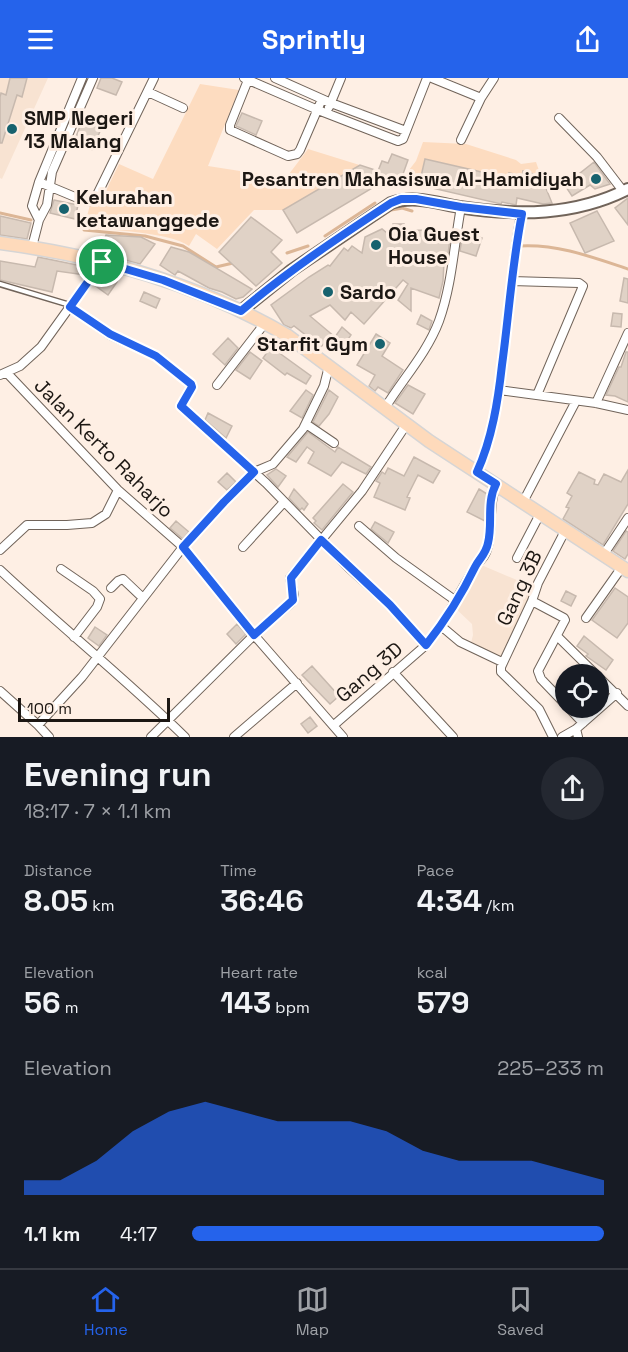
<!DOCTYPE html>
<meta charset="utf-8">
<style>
:root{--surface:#171b24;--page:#242831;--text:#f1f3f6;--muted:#9ea1a6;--line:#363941;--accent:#2563eb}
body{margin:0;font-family:"Space Grotesk",sans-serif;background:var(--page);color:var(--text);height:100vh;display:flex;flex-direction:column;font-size:22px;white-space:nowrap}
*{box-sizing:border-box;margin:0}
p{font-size:20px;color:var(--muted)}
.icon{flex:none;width:33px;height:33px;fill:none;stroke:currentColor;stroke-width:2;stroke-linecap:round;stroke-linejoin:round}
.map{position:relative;height:659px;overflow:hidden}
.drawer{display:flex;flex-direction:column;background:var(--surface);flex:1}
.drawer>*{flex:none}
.buttons{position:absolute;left:555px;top:586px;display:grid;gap:12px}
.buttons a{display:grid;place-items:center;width:54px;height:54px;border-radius:50%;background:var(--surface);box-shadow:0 3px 9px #0003;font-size:30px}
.scale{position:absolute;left:18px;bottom:15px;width:152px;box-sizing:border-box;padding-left:6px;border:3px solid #1c1713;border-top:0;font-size:16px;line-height:21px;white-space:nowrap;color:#1c1713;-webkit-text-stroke:4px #feefe4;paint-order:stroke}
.pin{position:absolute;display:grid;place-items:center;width:51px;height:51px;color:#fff;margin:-26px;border:3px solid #fff;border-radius:50%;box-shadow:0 2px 6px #0007}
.round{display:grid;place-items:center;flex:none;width:63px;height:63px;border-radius:32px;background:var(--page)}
.head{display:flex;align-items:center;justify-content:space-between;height:102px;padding:0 24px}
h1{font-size:33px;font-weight:700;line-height:45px}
.figures{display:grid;grid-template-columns:repeat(3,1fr);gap:9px;height:102px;padding:6px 24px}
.figures div{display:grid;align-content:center}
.figures b{font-size:30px;font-weight:700}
.figures small{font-size:16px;font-weight:400}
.figures p{font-size:16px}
.chart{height:168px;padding:12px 24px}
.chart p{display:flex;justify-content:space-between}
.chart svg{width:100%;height:108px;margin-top:6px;fill:var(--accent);opacity:.7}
ul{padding:0 24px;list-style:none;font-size:20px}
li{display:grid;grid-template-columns:96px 72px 1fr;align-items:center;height:45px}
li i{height:15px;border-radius:8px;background:var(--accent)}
header{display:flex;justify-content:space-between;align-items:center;height:78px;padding:0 24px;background:var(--accent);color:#fff;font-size:27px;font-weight:700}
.dock{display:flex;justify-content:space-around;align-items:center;height:84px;border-top:2px solid var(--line);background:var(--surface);font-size:16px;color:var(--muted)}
.dock a{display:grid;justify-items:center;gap:3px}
.dock .current{color:var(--accent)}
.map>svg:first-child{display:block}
.built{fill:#f8e3d2}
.green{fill:#fddcc0}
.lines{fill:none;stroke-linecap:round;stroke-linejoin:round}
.stream{stroke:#dcb696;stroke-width:3}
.building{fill:#e0d2c6;stroke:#c7b9ae;stroke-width:1.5}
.service-casing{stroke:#71645a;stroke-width:7}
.minor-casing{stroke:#71645a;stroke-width:10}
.secondary-casing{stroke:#71645a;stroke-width:14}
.primary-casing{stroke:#d6d5d5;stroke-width:15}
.service{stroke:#fff;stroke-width:4}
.minor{stroke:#fff;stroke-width:8}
.secondary{stroke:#fff;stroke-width:10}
.primary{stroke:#fedabb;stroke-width:12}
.route-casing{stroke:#fff;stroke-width:12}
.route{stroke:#2563eb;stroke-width:8}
.poi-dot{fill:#17626e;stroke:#feefe4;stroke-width:2}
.labels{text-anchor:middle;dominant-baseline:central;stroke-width:6;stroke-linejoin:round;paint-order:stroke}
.poi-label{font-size:20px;font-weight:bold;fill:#1c1713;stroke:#feefe4;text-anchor:start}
.street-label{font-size:20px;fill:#1c1713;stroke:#feefe4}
</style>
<header><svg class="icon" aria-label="menu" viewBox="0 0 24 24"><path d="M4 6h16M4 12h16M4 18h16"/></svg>Sprintly<svg class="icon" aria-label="share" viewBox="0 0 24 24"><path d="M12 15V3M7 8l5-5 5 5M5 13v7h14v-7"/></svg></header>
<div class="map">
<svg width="628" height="659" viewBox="0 0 628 659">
<rect width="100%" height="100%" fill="#feefe4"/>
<path class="built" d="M 0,0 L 48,0 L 2,101 L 0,100 Z
M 479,486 L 533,509 L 528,521 L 537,527 L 503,583 L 471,565 L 473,557 L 472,546 L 454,529 Z"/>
<path class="green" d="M 200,6 L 239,12 L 208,88 L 286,100 L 308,71 L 366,89 L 283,132 L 254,132 L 217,171 L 196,156 L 189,168 C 169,154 110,152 84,149 L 90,127 L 98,129 L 119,86 L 153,101 Z
M 423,64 L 466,66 L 516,82 L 521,86 L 536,84 L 541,98 L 523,93 L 522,98 L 510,95 L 508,100 L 425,81 L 419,104 L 402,101 L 416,83 Z"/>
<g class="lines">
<path class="stream" d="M 402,130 L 412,133
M 0,135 L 31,142
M 377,141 L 391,132 L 403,130
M 84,152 L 145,158 L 183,168 L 216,189 L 233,185
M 325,158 L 375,125
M 520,168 C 558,166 592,179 628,191
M 287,175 L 308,168"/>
</g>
<path class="building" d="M 10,0 L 27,0 L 22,19 L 17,17 L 2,65 L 0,65 L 0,19 L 1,15 L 6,17 Z
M 101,0 L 112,0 L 122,4 L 116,17 L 97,10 Z
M 242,35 L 262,43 L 256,57 L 236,48 Z
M 82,43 L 101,51 L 92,72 L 74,64 Z
M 392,76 L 408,82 L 403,96 L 378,110 L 377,107 L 297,155 L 283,132 L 360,87 L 378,93 L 382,83 L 388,85 Z
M 425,81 L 508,100 L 509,95 L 522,98 L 523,93 L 541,98 L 552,125 L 543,126 L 517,120 L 516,127 L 502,124 L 501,126 L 419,107 Z
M 594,84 L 610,106 L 595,111 L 590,107 L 572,118 L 566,109 L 582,100 L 579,96 Z
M 628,120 L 628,147 L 615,130 Z
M 54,122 L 78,127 L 75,141 L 50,135 Z
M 597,133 L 614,163 L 585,175 L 570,145 Z
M 0,138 L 31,145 L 27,161 L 0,157 Z
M 251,139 L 282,162 L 271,174 L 282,185 L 256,208 L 219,174 Z
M 393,146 L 404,146 L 404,151 L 411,152 L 451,153 L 447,184 L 444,184 L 443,203 L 439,220 L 411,210 L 411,233 L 398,222 L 408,206 L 403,202 L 364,246 L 351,234 L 345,242 L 330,227 L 310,238 L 335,259 L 342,249 L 351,257 L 339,275 L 325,264 L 321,269 L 294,248 L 291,250 L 284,247 L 271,227 L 309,199 L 328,187 L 330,188 L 344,170 L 348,173 L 352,168 L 362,175 L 365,159 L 382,151 L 392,159 Z
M 463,154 L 482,160 L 476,178 L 460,173 Z
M 106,157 L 141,159 L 155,166 L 140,186 L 99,175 Z
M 171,169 L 189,174 L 252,211 L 243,219 L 236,221 L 222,214 L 209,210 L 178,193 L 175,197 L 160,187 Z
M 38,179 L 77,187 L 90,190 L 85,197 L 57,193 L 52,214 L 0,202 L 0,183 L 35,189 Z
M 103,193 L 117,204 L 108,217 L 93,206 Z
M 624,200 L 628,201 L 628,225 L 620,223 Z
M 144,214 L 160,221 L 156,230 L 140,223 Z
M 613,235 L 622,236 L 621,249 L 611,248 Z
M 421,237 L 432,243 L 429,252 L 417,246 Z
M 376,256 L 390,265 L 382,278 L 403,292 L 388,315 L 378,309 L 375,313 L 369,308 L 375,297 L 357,287 Z
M 228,260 L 238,270 L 225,287 L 213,276 Z
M 271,269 L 311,298 L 306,306 L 287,295 L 285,297 L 263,280 Z
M 250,274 L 262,283 L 250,301 L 236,292 Z
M 626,274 L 628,274 L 628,324 L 615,318 L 606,317 L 619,289 L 621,289 Z
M 408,307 L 425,316 L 413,336 L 395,325 Z
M 306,312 L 313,317 L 302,340 L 290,333 Z
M 329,312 L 338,319 L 329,336 L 319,348 L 313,344 Z
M 208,335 L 232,348 L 226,360 L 205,342 Z
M 308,354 L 335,374 L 338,369 L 371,389 L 366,396 L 342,384 L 331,398 L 308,385 L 314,374 L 307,369 L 296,384 L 287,379 Z
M 414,379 L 440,393 L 433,405 L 418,397 L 407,419 L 410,420 L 405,432 L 374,419 L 380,405 L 376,403 L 382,394 L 385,396 L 388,390 L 404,398 Z
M 276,391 L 286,398 L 278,409 L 267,397 Z
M 628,392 L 628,426 L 603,467 L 563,441 L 569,430 L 566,429 L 572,418 L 567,415 L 579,394 L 595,402 L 594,406 L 598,407 L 604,396 L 621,404 Z
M 227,395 L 236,404 L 227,412 L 218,404 Z
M 343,406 L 353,414 L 322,452 L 314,445 L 316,443 L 313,440 Z
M 294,411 L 308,426 L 304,432 L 302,430 L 300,432 L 289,420 Z
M 479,411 L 487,416 L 485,443 L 467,434 Z
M 176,443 L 189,454 L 183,461 L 170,450 Z
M 375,444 L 394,454 L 388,465 L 371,451 Z
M 626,453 L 628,454 L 628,476 L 625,481 L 613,473 Z
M 615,510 L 628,519 L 628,545 L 617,560 L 592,542 Z
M 566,513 L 576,518 L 571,528 L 561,523 Z
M 237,546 L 246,556 L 236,566 L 227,556 Z
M 95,549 L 107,557 L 99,568 L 88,560 Z
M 584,558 L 613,582 L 606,592 L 586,578 L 588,576 L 577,568 Z
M 312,588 L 339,618 L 330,626 L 302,597 Z
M 310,639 L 317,648 L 308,655 L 301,646 Z"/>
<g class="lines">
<defs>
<path id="service" d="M 0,206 L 70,227"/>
<path id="minor" d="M 244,0 L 318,32 L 398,63 L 403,61 L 427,0
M 275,0 L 331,25 L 406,53
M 432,0 L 481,20
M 248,2 L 230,47 L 230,52 L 288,78 L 297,76 L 300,72 L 322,21
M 148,14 L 183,30
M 329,29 L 341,0
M 559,40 L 597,79 L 623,113
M 461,62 L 481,20 L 494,0
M 39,104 L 87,124 L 95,121 L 154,0
M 39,142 L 32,128 L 39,104 L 82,0
M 32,169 L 39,142 L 47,127 L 52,94 L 93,0
M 512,203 L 579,205 L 583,208 L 537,317
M 70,229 L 110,257 L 156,278 L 191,306 L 192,309 L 181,328 L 266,405 L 349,490 L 390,527 L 426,567
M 7,295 L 118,412 L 183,469 L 254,557 L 343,659
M 0,297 L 20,288 L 41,269 L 102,184
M 217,307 L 265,245
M 499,312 L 596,325 L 628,332
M 596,325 L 628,255
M 385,330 C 402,302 427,275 439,243 C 452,207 454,167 461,129
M 306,346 L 334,365
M 477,394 C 492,361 498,323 502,287 C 509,236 512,186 521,136
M 523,424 L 576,323
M 359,448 L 396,480 L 456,523
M 243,469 L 284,424
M 0,472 L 27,447 L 67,447 L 92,445 L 106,436 L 118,412
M 604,476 L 628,440
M 517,480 L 540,436
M 61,491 L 93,513 L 100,521 L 97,529 L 74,559
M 0,492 C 61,549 126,601 185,659
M 111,510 L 118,503 L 123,501 L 143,520
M 532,523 L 564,540 L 565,542 L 538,593 L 541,601 L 566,627
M 586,540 L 622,489
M 441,548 L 460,564 L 502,584
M 558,559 L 628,628
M 393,594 L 453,659
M 0,613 L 38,647 L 49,659
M 569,630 L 583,645
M 38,647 L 82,599 L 183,469 L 224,424 L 254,394 L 273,386 L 303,351 L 324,308 L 329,288
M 334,647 L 426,567 L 441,548 L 477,485 C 498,473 485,428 497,407
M 576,651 L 617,615
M 151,659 L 254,557 L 291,525 L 294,517 L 290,500 L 362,413 L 406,347
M 234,659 L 297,605
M 553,659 L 539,631 L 501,594 L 501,589 L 532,523 L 538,505 L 566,451
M 562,659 L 576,651 L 578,659"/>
<path id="secondary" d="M 241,233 L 292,192 L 391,125 C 414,117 436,125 459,129 C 517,138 575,138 628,111"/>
<path id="primary" d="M 0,165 C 100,178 201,207 288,258 L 429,363 L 628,493"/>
</defs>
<use href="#service" class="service-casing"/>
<use href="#minor" class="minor-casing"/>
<use href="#secondary" class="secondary-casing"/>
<use href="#primary" class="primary-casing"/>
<use href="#service" class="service"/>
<use href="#minor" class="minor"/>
<use href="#secondary" class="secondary"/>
<use href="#primary" class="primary"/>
</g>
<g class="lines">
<defs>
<path id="route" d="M 401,121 L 416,121 L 461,129 L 522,136 C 512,186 509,236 502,287 C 498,323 492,361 477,394 L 496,406 C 486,425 493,445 488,465 C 486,476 479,481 475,489 C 462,516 445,543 426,567 L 390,527 L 321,462 L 291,500 L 293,522 L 254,557 L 183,469 L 224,424 L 254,394 L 181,328 L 192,309 L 191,306 L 156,278 L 110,256 L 70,229 L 102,184 L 163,202 L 241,233 C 288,193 339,159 391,125 Z"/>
</defs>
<use href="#route" class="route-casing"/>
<use href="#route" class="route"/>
</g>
<g class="poi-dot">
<circle cx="12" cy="51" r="6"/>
<circle cx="596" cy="101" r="6"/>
<circle cx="64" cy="131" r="6"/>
<circle cx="376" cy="167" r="6"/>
<circle cx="328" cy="214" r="6"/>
<circle cx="380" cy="266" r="6"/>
</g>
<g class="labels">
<g class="poi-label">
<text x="24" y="40">SMP Negeri<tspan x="24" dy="23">13 Malang</tspan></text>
<text x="584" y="101" text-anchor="end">Pesantren Mahasiswa Al-Hamidiyah</text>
<text x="76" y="119">Kelurahan<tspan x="76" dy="23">ketawanggede</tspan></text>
<text x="388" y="156">Oia Guest<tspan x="388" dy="23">House</tspan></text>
<text x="340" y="214">Sardo</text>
<text x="368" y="266" text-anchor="end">Starfit Gym</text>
</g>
<g class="street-label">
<text transform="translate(104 370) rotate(45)">Jalan Kerto Raharjo</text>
<text transform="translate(519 510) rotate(-65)">Gang 3B</text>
<text transform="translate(369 594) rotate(-41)">Gang 3D</text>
</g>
</g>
</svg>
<div class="buttons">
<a><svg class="icon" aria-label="locate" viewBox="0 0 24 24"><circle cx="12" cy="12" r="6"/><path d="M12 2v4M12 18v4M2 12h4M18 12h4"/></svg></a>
</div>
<div class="scale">100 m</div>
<div class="pin" style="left:102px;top:184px;background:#1e9e55"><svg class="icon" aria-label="arrive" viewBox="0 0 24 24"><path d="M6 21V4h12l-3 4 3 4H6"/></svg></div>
</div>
<section class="drawer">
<div class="head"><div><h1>Evening run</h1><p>18:17 · 7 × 1.1 km</p></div><a class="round"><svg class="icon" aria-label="share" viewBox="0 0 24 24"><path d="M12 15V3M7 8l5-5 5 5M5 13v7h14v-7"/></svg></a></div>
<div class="figures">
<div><p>Distance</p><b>8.05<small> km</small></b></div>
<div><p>Time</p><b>36:46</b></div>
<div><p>Pace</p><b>4:34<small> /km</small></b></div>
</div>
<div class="figures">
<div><p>Elevation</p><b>56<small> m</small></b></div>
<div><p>Heart rate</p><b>143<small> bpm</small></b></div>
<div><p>kcal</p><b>579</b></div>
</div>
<div class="chart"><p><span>Elevation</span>225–233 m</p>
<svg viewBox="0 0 160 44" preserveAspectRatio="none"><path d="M0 44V38L10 38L20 30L30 18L40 10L50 6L60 10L70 14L80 14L90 14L100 18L110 26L120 30L130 30L140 30L150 34L160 38V44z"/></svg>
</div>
<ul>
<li><b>1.1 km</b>4:17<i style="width:100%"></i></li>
</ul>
</section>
<nav class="dock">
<a class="current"><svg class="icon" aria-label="home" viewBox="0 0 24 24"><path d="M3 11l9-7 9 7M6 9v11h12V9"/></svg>Home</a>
<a><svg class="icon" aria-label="map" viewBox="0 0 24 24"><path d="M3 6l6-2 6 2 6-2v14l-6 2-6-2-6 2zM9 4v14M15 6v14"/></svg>Map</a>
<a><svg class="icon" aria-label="saved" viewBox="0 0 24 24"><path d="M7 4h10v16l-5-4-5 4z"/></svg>Saved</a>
</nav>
